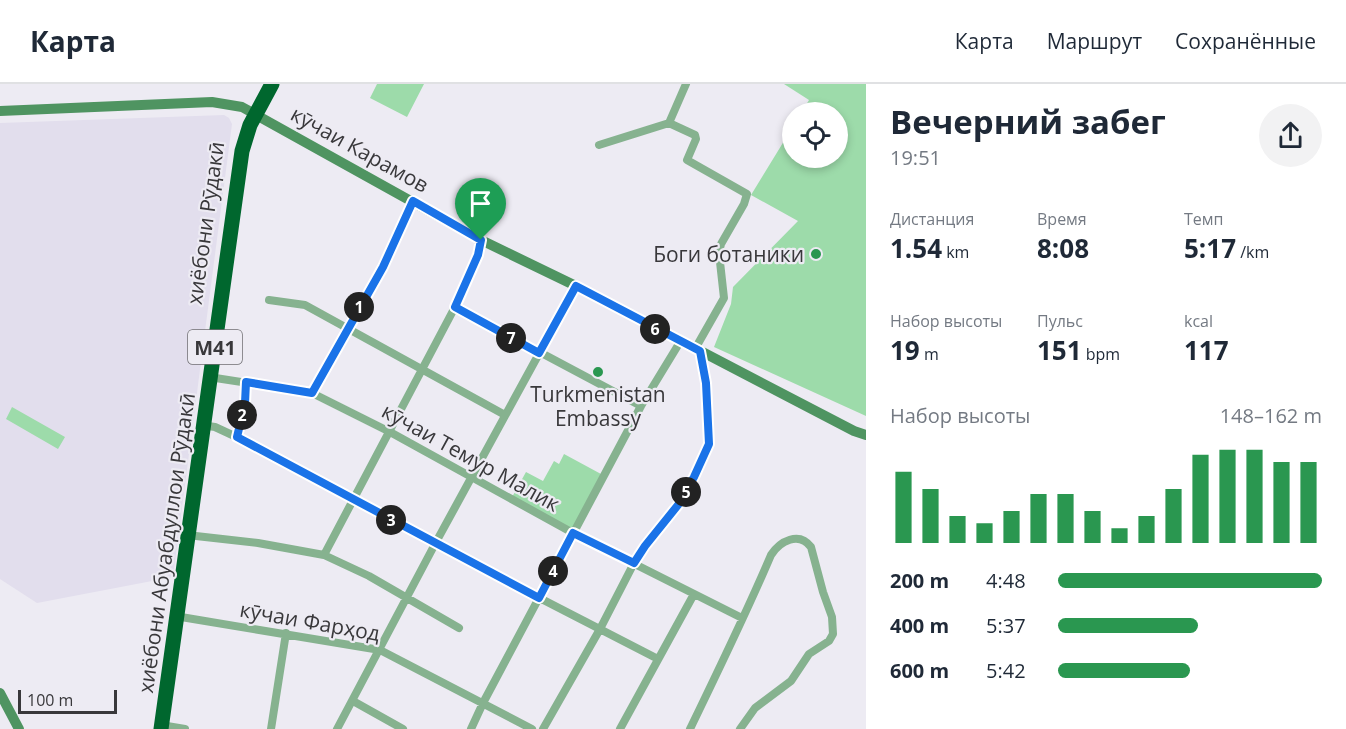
<!DOCTYPE html>
<html lang="ru">
<meta charset="utf-8">
<style>
:root{--surface:#fff;--page:#f2f2f3;--text:#1f2937;--muted:#747a83;--line:#e0e1e3;--accent:#2a9750}
body{margin:0;font-family:"Open Sans",sans-serif;background:var(--page);color:var(--text);height:100vh;display:flex;flex-direction:column;font-size:22px;white-space:nowrap}
*{box-sizing:border-box;margin:0}
p{font-size:20px;color:var(--muted)}
.icon{flex:none;width:33px;height:33px;fill:none;stroke:currentColor;stroke-width:2;stroke-linecap:round;stroke-linejoin:round}
.map{position:relative;flex:1;overflow:hidden}
.details{display:flex;flex-direction:column;background:var(--surface);width:480px}
.details>*{flex:none}
.fabs{position:absolute;left:782px;top:18px;display:grid;gap:12px}
.fabs a{display:grid;place-items:center;width:66px;height:66px;border-radius:50%;background:var(--surface);box-shadow:0 3px 9px #0003;font-size:30px}
.scale{position:absolute;left:18px;bottom:15px;width:99px;box-sizing:border-box;padding-left:6px;border:3px solid #39383b;border-top:0;font-size:16px;line-height:21px;white-space:nowrap;color:#39383b;-webkit-text-stroke:4px #edebf3;paint-order:stroke}
.pin{position:absolute;display:grid;place-items:center;width:51px;height:51px;color:#fff;margin:-62px -26px;border-radius:50% 50% 50% 0;rotate:-45deg;box-shadow:0 0 6px #0007}
.pin .icon{rotate:45deg}
.km{position:absolute;width:30px;height:30px;margin:-15px;border-radius:50%;background:#222;color:#fff;font-size:16px;line-height:30px;text-align:center}
.round{display:grid;place-items:center;flex:none;width:63px;height:63px;border-radius:32px;background:var(--page)}
.head{display:flex;align-items:center;justify-content:space-between;height:102px;padding:0 24px}
h1{font-size:33px;font-weight:700;line-height:45px}
.figures{display:grid;grid-template-columns:repeat(3,1fr);gap:9px;height:102px;padding:6px 24px}
.figures div{display:grid;align-content:center}
.figures b{font-size:26px;font-weight:700}
.figures small{font-size:16px;font-weight:400}
.figures p{font-size:16px}
.chart{height:168px;padding:12px 24px}
.chart p{display:flex;justify-content:space-between}
.chart svg{width:100%;height:108px;margin-top:6px;stroke:var(--accent);stroke-width:6}
ul{padding:0 24px;list-style:none;font-size:20px}
li{display:grid;grid-template-columns:96px 72px 1fr;align-items:center;height:45px}
li i{height:15px;border-radius:8px;background:var(--accent)}
header{display:flex;align-items:center;gap:36px;box-sizing:border-box;height:84px;padding:0 30px;background:var(--surface);border-bottom:2px solid var(--line)}
header strong{font-size:28px}
nav{display:flex;gap:33px;margin-inline-start:auto;font-size:21px}
main{display:flex;flex:1;min-height:0}
.map>svg:first-child{display:block}
.built{fill:#e2deed}
.green{fill:#9ddbaa}
.lines{fill:none;stroke-linecap:round;stroke-linejoin:round}
.street{stroke:#86b28f;stroke-width:8}
.secondary{stroke:#4f9461;stroke-width:10}
.highway{stroke:#00672e;stroke-width:15}
.route-casing{stroke:#fff;stroke-width:12}
.route{stroke:#1a73e8;stroke-width:8}
.poi-dot{fill:#2a9750;stroke:#edebf3;stroke-width:2}
.labels{text-anchor:middle;dominant-baseline:central;stroke-width:4.5;stroke-linejoin:round;paint-order:stroke}
.shield{fill:#edebf3;stroke:#6f6e72;stroke-width:1.5}
.shield-label{font-size:20px;font-weight:bold;fill:#39383b}
.street-label{font-size:21px;fill:#39383b;stroke:#edebf3}
.poi-label{font-size:21px;fill:#39383b;stroke:#edebf3;text-anchor:end}
</style>
<header>
<strong>Карта</strong>
<nav><a>Карта</a><a>Маршрут</a><a>Сохранённые</a></nav>
</header>
<main>
<div class="map">
<svg width="866" height="645" viewBox="0 0 866 645">
<rect width="100%" height="100%" fill="#edebf3"/>
<path class="built" d="M 224,31 L 229,34 L 232,40 L 173,493 L 37,519 L 0,495 L 0,39 Z"/>
<path class="green" d="M 377,0 L 424,0 L 407,33 L 370,14 Z
M 784,0 L 866,0 L 866,332 L 714,263 L 731,220 L 733,203 L 798,137 L 751,111 L 792,44 L 792,74 L 837,74 L 837,28 L 802,28 L 809,16 Z
M 12,323 L 65,353 L 58,365 L 6,335 Z
M 564,370 L 601,390 L 571,447 L 511,415 L 526,388 L 543,397 L 554,377 L 559,380 Z"/>
<g class="lines">
<path class="street" d="M 669,39 L 695,51 L 696,55 L 687,76 L 747,110 L 744,120 L 721,160 L 719,169 L 724,214 L 695,265
M 599,61 L 669,39 L 686,0
M 269,216 L 305,221 L 505,331
M 455,223 L 641,322
M 209,293 L 312,309 L 390,348 L 573,449 L 742,534
M 312,309 L 383,182 L 413,117
M 201,341 L 215,343 L 256,362 L 435,460 L 658,575
M 237,353 L 245,319 L 246,298
M 187,451 L 258,459 L 324,471 L 369,492 L 459,544
M 324,471 L 455,223 L 478,171 L 481,156
M 175,532 L 380,566 L 532,645
M 353,617 L 403,645
M 161,641 L 185,645
M 271,645 L 286,549
M 337,645 L 435,460 L 576,202
M 471,645 L 483,619 L 641,322 L 680,258
M 543,645 L 600,545 L 634,479 L 678,421 L 695,393 L 709,360 L 706,299 L 700,267
M 620,645 L 694,510
M 690,645 C 718,587 746,530 771,471 C 780,457 799,447 811,463 L 823,508 L 832,533 L 833,550 L 829,557 L 809,570 L 791,597 L 755,624 L 740,645"/>
<path class="secondary" d="M 0,27 L 212,18 L 242,23 L 481,156 L 576,202 L 854,347 L 866,351
M 0,609 L 19,645"/>
<path class="highway" d="M 161,645 L 242,67 L 250,41 L 272,0"/>
</g>
<g class="lines">
<defs>
<path id="route" d="M 413,117 L 481,156 L 478,171 L 455,223 L 539,269 L 576,202 L 700,267 L 706,299 L 709,360 L 694,393 L 678,421 L 645,462 L 634,479 L 573,449 L 539,514 L 237,353 L 245,319 L 246,298 L 312,309 L 383,183 Z"/>
</defs>
<use href="#route" class="route-casing"/>
<use href="#route" class="route"/>
</g>
<g class="poi-dot">
<circle cx="816" cy="170" r="6"/>
<circle cx="598" cy="288" r="6"/>
</g>
<g class="labels">
<rect class="shield" x="188" y="246" width="54" height="34" rx="4.5"/>
<g class="shield-label">
<text x="215" y="263">M41</text>
</g>
<g class="street-label">
<text transform="translate(360 65) rotate(29)">кӯчаи Карамов</text>
<text transform="translate(205 139) rotate(-82)">хиёбони Рӯдакӣ</text>
<text transform="translate(471 373) rotate(29)">кӯчаи Темур Малик</text>
<text transform="translate(166 459) rotate(-82)">хиёбони Абуабдуллои Рӯдакӣ</text>
<text transform="translate(310 537) rotate(10)">кӯчаи Фарҳод</text>
</g>
<g class="poi-label">
<text x="804" y="170">Боги ботаники</text>
<text x="598" y="310" text-anchor="middle">Turkmenistan<tspan x="598" dy="24">Embassy</tspan></text>
</g>
</g>
</svg>
<div class="fabs">
<a><svg class="icon" aria-label="locate" viewBox="0 0 24 24"><circle cx="12" cy="12" r="6"/><path d="M12 2v4M12 18v4M2 12h4M18 12h4"/></svg></a>
</div>
<div class="scale">100 m</div>
<div class="pin" style="left:481px;top:156px;background:#1e9e55"><svg class="icon" aria-label="arrive" viewBox="0 0 24 24"><path d="M6 21V4h12l-3 4 3 4H6"/></svg></div>
<b class="km" style="left:359px;top:223px">1</b>
<b class="km" style="left:242px;top:331px">2</b>
<b class="km" style="left:391px;top:436px">3</b>
<b class="km" style="left:553px;top:487px">4</b>
<b class="km" style="left:686px;top:408px">5</b>
<b class="km" style="left:655px;top:245px">6</b>
<b class="km" style="left:511px;top:254px">7</b>
</div>
<section class="details">
<div class="head"><div><h1>Вечерний забег</h1><p>19:51</p></div><a class="round"><svg class="icon" aria-label="share" viewBox="0 0 24 24"><path d="M12 15V3M7 8l5-5 5 5M5 13v7h14v-7"/></svg></a></div>
<div class="figures">
<div><p>Дистанция</p><b>1.54<small> km</small></b></div>
<div><p>Время</p><b>8:08</b></div>
<div><p>Темп</p><b>5:17<small> /km</small></b></div>
</div>
<div class="figures">
<div><p>Набор высоты</p><b>19<small> m</small></b></div>
<div><p>Пульс</p><b>151<small> bpm</small></b></div>
<div><p>kcal</p><b>117</b></div>
</div>
<div class="chart"><p><span>Набор высоты</span>148–162 m</p>
<svg viewBox="0 0 160 44" preserveAspectRatio="none"><path d="M5 44V15M15 44V22M25 44V33M35 44V36M45 44V31M55 44V24M65 44V24M75 44V31M85 44V38M95 44V33M105 44V22M115 44V8M125 44V6M135 44V6M145 44V11M155 44V11"/></svg>
</div>
<ul>
<li><b>200 m</b>4:48<i style="width:100%"></i></li>
<li><b>400 m</b>5:37<i style="width:53%"></i></li>
<li><b>600 m</b>5:42<i style="width:50%"></i></li>
</ul>
</section>
</main>
